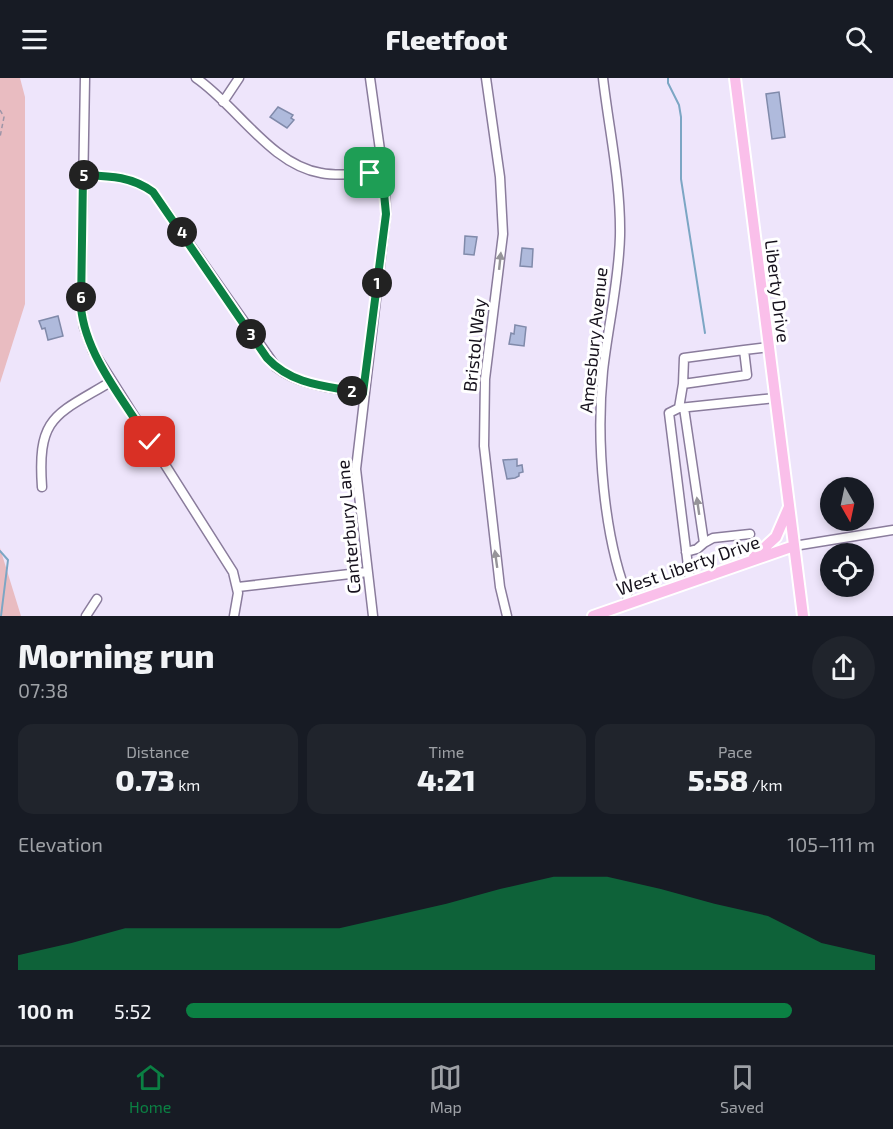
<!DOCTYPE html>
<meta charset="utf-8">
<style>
:root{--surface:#171b24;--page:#20242c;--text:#f1f3f6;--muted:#9ea1a6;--line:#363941;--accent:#0b8043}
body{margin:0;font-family:"Exo 2",sans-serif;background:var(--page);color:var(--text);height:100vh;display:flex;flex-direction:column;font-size:22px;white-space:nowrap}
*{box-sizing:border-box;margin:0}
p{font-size:20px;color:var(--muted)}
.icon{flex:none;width:33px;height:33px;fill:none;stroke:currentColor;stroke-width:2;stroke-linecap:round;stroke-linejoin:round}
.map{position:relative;height:538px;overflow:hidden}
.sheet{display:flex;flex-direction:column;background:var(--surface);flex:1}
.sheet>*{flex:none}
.needle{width:39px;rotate:171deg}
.fabs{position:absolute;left:820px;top:399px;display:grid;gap:12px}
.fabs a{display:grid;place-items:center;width:54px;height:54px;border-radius:50%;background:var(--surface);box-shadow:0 3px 9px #0003;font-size:30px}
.pin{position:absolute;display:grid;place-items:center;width:51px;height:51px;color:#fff;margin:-26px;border-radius:12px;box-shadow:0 3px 9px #0006}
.km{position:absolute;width:30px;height:30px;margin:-15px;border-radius:50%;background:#222;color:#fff;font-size:16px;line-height:30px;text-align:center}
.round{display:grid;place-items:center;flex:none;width:63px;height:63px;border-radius:32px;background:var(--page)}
.overview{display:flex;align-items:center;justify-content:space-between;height:102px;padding:0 18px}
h1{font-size:33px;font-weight:800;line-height:45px}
.stats{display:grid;grid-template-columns:repeat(3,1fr);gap:9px;height:102px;padding:6px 18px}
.stats div{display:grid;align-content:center;border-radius:15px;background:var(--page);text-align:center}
.stats b{font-size:30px;font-weight:800}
.stats small{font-size:16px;font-weight:400}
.stats p{font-size:16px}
.chart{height:168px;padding:12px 18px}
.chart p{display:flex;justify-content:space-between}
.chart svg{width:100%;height:108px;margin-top:6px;fill:var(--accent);opacity:.7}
ul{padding:0 18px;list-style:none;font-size:20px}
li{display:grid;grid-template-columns:96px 72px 1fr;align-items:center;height:45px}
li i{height:15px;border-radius:8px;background:var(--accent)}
header{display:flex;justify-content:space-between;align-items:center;height:78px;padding:0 18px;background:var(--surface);font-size:27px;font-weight:800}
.dock{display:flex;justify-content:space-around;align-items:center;height:84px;border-top:2px solid var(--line);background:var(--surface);font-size:16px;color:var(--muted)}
.dock a{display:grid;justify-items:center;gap:3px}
.dock .on{color:var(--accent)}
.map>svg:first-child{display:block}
.green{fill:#e9bcc1}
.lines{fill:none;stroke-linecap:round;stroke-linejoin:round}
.stream{stroke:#7ca6c4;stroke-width:2}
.building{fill:#afbadc;stroke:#808aaa;stroke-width:1.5}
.minor-casing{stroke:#8a7c9c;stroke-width:11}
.major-casing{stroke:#fff;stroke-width:14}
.path{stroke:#9d95a7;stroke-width:1.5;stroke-dasharray:4.5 3;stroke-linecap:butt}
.minor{stroke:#fff;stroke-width:8}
.major{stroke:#fabfea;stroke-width:10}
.oneway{fill:#969499}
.route-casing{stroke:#fff;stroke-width:12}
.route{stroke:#0b8043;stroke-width:8}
.labels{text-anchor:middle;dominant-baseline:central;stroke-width:6;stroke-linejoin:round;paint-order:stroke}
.street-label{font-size:18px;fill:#16111c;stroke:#fff}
</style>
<header><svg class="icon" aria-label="menu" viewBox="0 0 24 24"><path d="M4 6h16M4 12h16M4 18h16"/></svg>Fleetfoot<svg class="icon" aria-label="search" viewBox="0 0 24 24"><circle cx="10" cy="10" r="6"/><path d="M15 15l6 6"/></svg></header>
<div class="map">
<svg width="893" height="538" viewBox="0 0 893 538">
<rect width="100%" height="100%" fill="#eee5fb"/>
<path class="green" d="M 0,0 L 20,0 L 25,19 L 25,226 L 0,305 Z
M 0,470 L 21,538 L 0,538 Z"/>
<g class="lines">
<path class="stream" d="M 668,0 L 668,5 L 679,27 L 681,39 L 681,101 L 705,255
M 0,473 L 8,482 L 1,538"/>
</g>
<path class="building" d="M 779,14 L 785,59 L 772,61 L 766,16 Z
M 278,29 L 293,37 L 291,40 L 294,42 L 287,50 L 270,39 Z
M 465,158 L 477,159 L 474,177 L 464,176 Z
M 522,170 L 533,171 L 532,189 L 520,188 Z
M 58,238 L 63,258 L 48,262 L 45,250 L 42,251 L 39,243 Z
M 515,247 L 526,249 L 524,268 L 509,266 L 511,255 L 514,256 Z
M 517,381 L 517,388 L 522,387 L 523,394 L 519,395 L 519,398 L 515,400 L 507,401 L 503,382 Z"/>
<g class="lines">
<defs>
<path id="minor" d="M 85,0 L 81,229 L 84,249 L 93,273 L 233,494 L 238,515 L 234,538
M 196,0 C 236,27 271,87 321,95 C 340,99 362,95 382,95
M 370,0 L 385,108 L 386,136 L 356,391 L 373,538
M 486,0 L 500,99 L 503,156 L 485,301 L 484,368 L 500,509 L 507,538
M 603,0 C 609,52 621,105 620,158 C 619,203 608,248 603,293 C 596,362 603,461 630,525
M 223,24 L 239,0
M 83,97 C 109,98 131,98 153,114 L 276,289 C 301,308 333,310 363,315
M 744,272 L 769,269
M 679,330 L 683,306 L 747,297 L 744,272 L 684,280 L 683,306
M 684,330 L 704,465 L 697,471 L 686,474
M 42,409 C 37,337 56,337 112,303
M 704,465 L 713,460 L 750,456
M 794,468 L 893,452
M 690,504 L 669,335 L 679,330 L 775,320
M 238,509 L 367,494
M 86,538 L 97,521"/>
<path id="major" d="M 735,0 L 803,538
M 754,479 L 776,459 L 789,429
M 593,538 L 794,468"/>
</defs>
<use href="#minor" class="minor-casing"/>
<use href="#major" class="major-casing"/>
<path class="path" d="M 0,32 L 4,39 L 0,59"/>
<use href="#minor" class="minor"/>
<use href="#major" class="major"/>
</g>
<defs><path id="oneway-solid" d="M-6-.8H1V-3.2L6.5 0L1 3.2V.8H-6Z" transform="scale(1.5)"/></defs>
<g class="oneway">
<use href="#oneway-solid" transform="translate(500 183) rotate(-84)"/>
<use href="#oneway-solid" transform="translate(698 428) rotate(-98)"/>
<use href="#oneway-solid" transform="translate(496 481) rotate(-98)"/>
</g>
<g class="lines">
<defs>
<path id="route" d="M 150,364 C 125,324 85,277 81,229 L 83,97 C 109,98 131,98 153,114 L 267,280 C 293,308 328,308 363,315 L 386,136 L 382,95 L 370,95"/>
</defs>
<use href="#route" class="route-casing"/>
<use href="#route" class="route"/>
</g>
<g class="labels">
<g class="street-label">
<text transform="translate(778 213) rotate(83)">Liberty Drive</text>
<text transform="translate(593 262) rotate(-84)">Amesbury Avenue</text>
<text transform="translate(474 267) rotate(-84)">Bristol Way</text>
<text transform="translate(348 449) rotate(-95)">Canterbury Lane</text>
<text transform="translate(688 487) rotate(-19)">West Liberty Drive</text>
</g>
</g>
</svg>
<div class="fabs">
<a><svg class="needle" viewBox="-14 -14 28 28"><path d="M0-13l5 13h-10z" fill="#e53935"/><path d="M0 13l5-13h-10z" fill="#9ea1a6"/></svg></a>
<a><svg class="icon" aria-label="locate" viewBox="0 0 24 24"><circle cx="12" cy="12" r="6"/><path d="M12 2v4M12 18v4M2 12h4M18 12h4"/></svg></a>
</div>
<div class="pin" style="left:370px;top:95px;background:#1e9e55"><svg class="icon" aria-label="arrive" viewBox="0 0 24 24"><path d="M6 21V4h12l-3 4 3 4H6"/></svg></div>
<div class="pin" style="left:150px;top:364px;background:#d93025"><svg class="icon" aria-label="check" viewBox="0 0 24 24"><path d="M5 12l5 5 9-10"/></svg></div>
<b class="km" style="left:377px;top:205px">1</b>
<b class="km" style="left:352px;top:313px">2</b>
<b class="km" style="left:251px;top:256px">3</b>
<b class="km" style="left:182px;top:154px">4</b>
<b class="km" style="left:84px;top:97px">5</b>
<b class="km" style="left:81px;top:219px">6</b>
</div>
<section class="sheet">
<div class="overview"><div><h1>Morning run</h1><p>07:38</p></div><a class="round"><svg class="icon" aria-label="share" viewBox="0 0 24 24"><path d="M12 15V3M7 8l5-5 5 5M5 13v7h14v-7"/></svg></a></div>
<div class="stats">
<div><p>Distance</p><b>0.73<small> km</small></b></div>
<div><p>Time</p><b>4:21</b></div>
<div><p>Pace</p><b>5:58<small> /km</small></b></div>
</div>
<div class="chart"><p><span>Elevation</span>105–111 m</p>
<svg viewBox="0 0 160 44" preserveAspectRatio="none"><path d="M0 44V38L10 33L20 27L30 27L40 27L50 27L60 27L70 22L80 17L90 11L100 6L110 6L120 11L130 17L140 22L150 33L160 38V44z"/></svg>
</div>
<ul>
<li><b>100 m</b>5:52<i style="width:88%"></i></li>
</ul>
</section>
<nav class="dock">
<a class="on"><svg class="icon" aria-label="home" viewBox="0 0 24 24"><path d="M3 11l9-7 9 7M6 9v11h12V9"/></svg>Home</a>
<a><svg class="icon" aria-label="map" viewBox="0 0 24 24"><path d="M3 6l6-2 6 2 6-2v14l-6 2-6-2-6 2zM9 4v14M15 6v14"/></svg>Map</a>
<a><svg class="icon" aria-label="saved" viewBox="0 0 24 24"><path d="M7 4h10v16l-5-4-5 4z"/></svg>Saved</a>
</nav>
